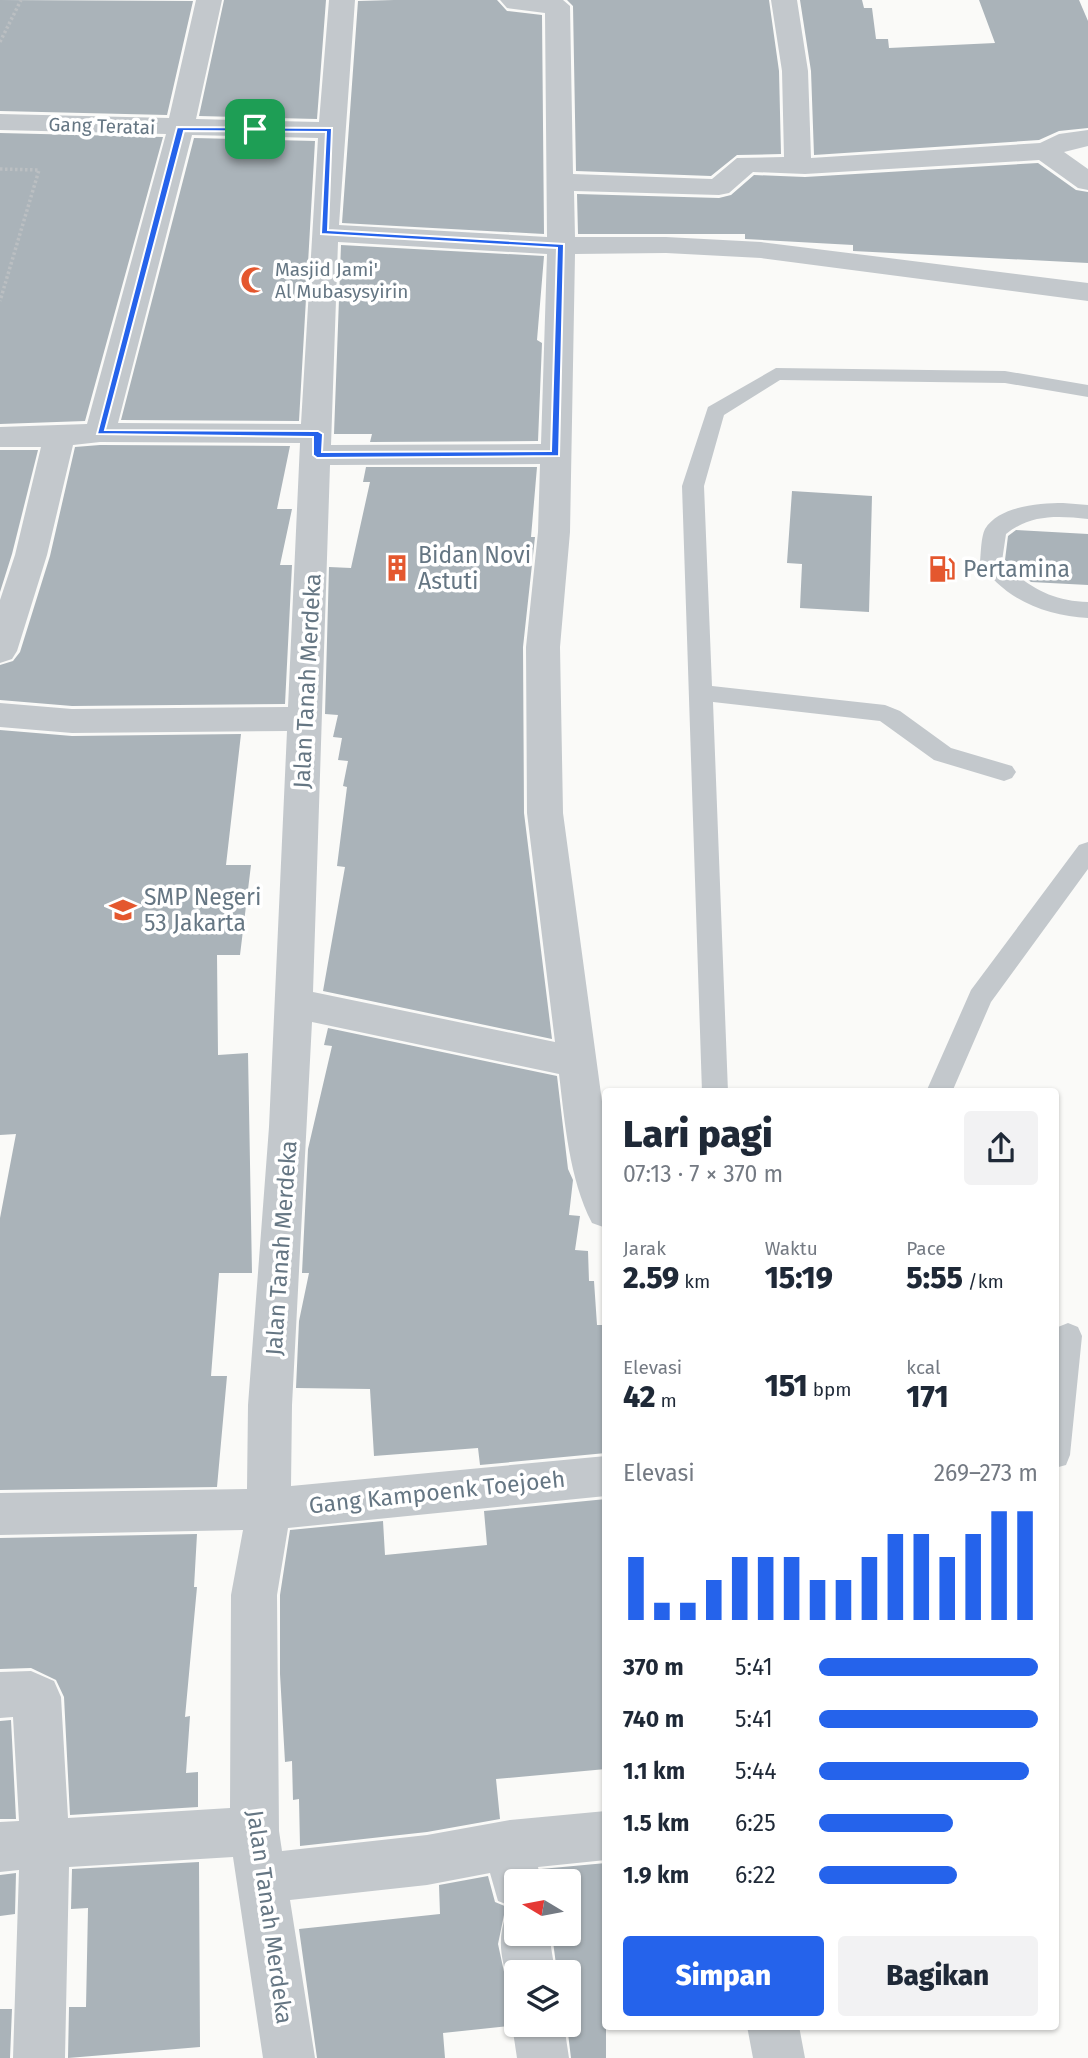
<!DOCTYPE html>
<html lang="id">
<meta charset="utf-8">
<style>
:root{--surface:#fff;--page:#f2f2f3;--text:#1f2937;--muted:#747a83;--accent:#2563eb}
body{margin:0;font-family:"Fira Sans",sans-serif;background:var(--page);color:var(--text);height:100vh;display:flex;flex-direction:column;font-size:26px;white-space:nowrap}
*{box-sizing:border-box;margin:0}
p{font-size:23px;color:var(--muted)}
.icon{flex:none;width:38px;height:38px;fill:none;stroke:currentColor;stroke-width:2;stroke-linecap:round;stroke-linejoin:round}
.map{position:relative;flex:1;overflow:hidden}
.panel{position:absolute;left:602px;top:1088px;width:457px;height:942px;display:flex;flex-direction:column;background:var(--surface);border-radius:7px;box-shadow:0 2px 5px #0004}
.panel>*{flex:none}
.needle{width:46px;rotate:280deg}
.tools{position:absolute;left:504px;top:1869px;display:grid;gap:14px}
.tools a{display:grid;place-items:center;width:77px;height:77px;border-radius:7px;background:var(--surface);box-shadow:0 2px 5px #0004;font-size:35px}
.pin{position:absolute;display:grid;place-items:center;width:60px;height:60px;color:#fff;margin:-30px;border-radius:14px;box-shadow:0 4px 10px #0006}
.round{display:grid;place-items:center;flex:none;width:74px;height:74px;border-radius:7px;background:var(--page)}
.summary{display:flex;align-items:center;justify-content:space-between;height:119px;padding:0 21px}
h1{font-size:38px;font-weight:800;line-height:52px}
.figures{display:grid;grid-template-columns:repeat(3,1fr);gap:10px;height:119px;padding:7px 21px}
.figures div{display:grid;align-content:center}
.figures b{font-size:30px;font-weight:800}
.figures small{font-size:19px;font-weight:400}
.figures p{font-size:19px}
.chart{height:196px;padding:14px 21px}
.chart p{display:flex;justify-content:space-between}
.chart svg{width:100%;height:126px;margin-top:7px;stroke:var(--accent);stroke-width:6}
.cta{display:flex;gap:14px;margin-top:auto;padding:14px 21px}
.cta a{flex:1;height:80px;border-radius:7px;background:var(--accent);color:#fff;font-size:28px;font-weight:800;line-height:80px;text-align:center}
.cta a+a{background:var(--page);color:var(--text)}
ul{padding:0 21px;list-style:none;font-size:23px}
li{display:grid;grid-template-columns:112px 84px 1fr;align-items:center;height:52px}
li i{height:18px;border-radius:9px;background:var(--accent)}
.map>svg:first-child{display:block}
.building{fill:#aab3b9}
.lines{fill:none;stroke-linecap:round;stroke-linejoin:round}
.path{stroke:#bbbfc2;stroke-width:3.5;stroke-dasharray:2.5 2.5;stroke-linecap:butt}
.lane{fill:#c3c8cc;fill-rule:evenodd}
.street{fill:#c3c8cc;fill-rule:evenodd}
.route{fill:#2563eb;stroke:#fff;stroke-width:2;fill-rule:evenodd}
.labels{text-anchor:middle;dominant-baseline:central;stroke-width:7;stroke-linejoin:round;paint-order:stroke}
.far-street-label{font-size:19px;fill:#657683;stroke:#fff}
.far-poi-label{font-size:19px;fill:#657683;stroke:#fff;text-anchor:start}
.poi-label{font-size:23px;fill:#657683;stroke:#fff;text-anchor:start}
.street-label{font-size:23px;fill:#657683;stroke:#fff}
</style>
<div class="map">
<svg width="1088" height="2058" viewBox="0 0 1088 2058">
<rect width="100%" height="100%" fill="#fafaf8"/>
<path class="building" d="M 0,0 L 193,1 L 167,115 L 0,111 Z
M 224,0 L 326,0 L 317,119 L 199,116 Z
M 394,0 L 497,0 L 507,11 L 542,15 L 544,234 L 342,223 L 358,1 Z
M 567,0 L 769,0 L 779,71 L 781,154 L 737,155 L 711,176 L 576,171 L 573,6 Z
M 800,0 L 862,0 L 864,8 L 872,8 L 876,39 L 888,39 L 889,48 L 995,43 L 979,0 L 1079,0 L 1088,21 L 1088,128 L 1059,131 L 1039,140 L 814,155 L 811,71 Z
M 0,133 L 163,137 L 85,421 L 0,424 Z
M 194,138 L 315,141 L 299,421 L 121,420 Z
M 1038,163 L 1076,190 L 1088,192 L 1088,263 L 853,251 L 853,245 L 745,239 L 745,234 L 578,234 L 577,194 L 719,198 L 731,195 L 754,175 L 805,177 Z
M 341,245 L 544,256 L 537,340 L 542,343 L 538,441 L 370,442 L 372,434 L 334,434 Z
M 100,445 L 290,446 L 277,509 L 292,509 L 280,565 L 292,565 L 285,704 L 72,706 L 0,700 L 0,665 L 13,661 L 20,652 L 50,556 L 75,447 Z
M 0,450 L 38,450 L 12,554 L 0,592 Z
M 366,467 L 537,467 L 531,537 L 535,537 L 523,647 L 524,813 L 552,1039 L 323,991 L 345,867 L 337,866 L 347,787 L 343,786 L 348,761 L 338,760 L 342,738 L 333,737 L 338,715 L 325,714 L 329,567 L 351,568 L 370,482 L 363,482 Z
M 792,491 L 872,496 L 869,612 L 800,608 L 802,564 L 787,563 Z
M 1016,530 L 1088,534 L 1088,585 L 1031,582 L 1023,576 L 1005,560 L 1008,536 Z
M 0,730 L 72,736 L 241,734 L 226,865 L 251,865 L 240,955 L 217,955 L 218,1055 L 248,1053 L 252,1273 L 219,1273 L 211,1376 L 227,1376 L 217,1487 L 0,1490 L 0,1218 L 16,1134 L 0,1135 Z
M 328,1028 L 557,1076 L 568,1169 L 573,1180 L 569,1215 L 580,1216 L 575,1250 L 588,1251 L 589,1281 L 594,1281 L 597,1325 L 606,1325 L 606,1453 L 480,1465 L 478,1448 L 374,1456 L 370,1389 L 296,1388 L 299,1321 L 309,1273 L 302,1273 L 308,1149 L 332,1046 L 324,1045 Z
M 606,1499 L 606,1769 L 496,1779 L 500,1819 L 427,1832 L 300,1846 L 299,1799 L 293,1800 L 292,1761 L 285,1762 L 280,1674 L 280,1595 L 290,1530 L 383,1521 L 385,1555 L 487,1545 L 484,1511 Z
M 197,1534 L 194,1587 L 197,1587 L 185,1717 L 190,1716 L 186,1773 L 198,1772 L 198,1807 L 70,1815 L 64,1697 L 56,1680 L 31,1668 L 0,1669 L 0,1538 Z
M 11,1720 L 16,1819 L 0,1819 L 0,1721 Z
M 199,1862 L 200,2047 L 68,2058 L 69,2007 L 86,2007 L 88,1908 L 71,1909 L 72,1869 Z
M 606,1863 L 606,2058 L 571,2058 L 567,2025 L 569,1972 L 557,1972 L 552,1934 L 569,1934 L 569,1881 L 543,1881 L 541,1869 Z
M 16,1873 L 15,1914 L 0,1916 L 0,1875 Z
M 488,1876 L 495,1902 L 514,1910 L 504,1915 L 498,1944 L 506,1981 L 510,1991 L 516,1995 L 516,2012 L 509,2026 L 443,2033 L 445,2058 L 317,2058 L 299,1929 L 440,1914 L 439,1885 Z
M 0,2009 L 12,2009 L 10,2058 L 0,2058 Z"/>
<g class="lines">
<path class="path" d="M 0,42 L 21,0
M 0,169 L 39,170 L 0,301"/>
<path class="lane" d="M 776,368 L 1005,371 L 1088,385 L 1088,397 L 1005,383 L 780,380 L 724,415 L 704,486 L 712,686 L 885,705 L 900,711 L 951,748 L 1012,766 L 1016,772 L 1012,778 L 1004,781 L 934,760 L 880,721 L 713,702 L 728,1092 L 702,1092 L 682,486 L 708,407 Z
M 1063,503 L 1088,505 L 1088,519 C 1058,516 1031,514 1006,534 L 1002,561 C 1027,587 1052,601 1088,602 L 1088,618 C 1046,616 1003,599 980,562 C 981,552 981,537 985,529 C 999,506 1040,503 1063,503 Z
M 1088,842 L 1088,869 L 991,1002 L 952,1092 L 926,1092 L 971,990 L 1079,845 Z
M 1068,1323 L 1078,1327 L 1082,1336 L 1070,1455 L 1066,1465 L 1055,1468 L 1055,1332 L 1058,1327 Z"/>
<path class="street" d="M 196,0 L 222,0 L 196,119 L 319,122 L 329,0 L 355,0 L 339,225 L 547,237 L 545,13 L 507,8 L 500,0 L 563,0 L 570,6 L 573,174 L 712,179 L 737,158 L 784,157 L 782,71 L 771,0 L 797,0 L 808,71 L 811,158 L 1040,143 L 1059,134 L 1088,130 L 1088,146 L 1064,152 L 1088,169 L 1088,190 L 1078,188 L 1039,160 L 805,174 L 753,172 L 729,193 L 719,195 L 574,191 L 575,237 L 666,237 L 761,242 L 1088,283 L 1088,301 L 761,258 L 666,253 L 575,254 L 570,532 L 560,647 L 563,813 L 606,1131 L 606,1228 L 592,1223 C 569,1178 565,1123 559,1074 L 312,1022 L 292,1405 L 291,1486 L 606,1456 L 606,1496 L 288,1528 L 277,1595 L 279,1831 L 282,1851 L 427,1835 L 510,1820 L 606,1811 L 606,1860 L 538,1867 L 541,1881 L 516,1881 L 516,1908 L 498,1901 L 490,1873 L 427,1885 L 290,1900 L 315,2058 L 263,2058 L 233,1857 L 69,1867 L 65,2058 L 13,2058 L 19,1870 L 0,1872 L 0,1822 L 19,1821 L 13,1717 L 0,1718 L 0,1672 L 31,1671 L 54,1681 L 61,1697 L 68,1818 L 230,1808 L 231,1595 L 243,1530 L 0,1535 L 0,1493 L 247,1489 L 248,1405 L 269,1127 L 287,731 L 72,733 L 0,727 L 0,703 L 72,709 L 288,707 L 300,443 L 100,442 L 73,445 L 47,555 L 17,651 L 12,659 L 0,663 L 0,600 L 15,555 L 41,447 L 0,447 L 0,427 L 87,424 L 166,134 L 0,130 L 0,114 L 169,118 ZM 192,135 L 318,138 L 301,424 L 118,423 ZM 338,242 L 547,254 L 541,444 L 331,445 ZM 540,464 L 538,532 L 526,647 L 527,813 L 555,1042 L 313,992 L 330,465 Z
M 516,1912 L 516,1934 L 549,1934 L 555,1972 L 516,1972 L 516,1992 L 512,1990 C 502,1965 496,1941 506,1916 Z
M 516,2015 L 516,2025 L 564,2025 L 569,2058 L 517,2058 L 512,2025 Z
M 747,2026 L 799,2026 L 805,2058 L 753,2058 Z"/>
</g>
<path class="route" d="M 177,127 L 332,128 L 328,230 L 564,244 L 559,456 L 317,458 L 313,455 L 313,437 L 97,434 ZM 184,131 L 326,132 L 321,234 L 557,248 L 551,451 L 322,452 L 323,434 L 318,431 L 105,430 Z"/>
<defs>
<symbol id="mosque-bare" viewBox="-9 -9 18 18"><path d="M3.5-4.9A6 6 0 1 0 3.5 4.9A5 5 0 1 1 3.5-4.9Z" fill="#e4572e" stroke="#fff" stroke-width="2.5" paint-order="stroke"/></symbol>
<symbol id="building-bare" viewBox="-9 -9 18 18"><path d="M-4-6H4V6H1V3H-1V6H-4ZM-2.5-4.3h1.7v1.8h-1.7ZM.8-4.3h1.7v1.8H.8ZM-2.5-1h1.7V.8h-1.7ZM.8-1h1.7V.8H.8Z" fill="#e4572e" stroke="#fff" stroke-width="2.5" paint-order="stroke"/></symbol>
<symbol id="fuel-bare" viewBox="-9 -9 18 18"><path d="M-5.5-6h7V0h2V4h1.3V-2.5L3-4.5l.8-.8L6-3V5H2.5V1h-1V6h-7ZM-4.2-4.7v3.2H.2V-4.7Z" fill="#e4572e" stroke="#fff" stroke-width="2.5" paint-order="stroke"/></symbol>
<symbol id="school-bare" viewBox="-9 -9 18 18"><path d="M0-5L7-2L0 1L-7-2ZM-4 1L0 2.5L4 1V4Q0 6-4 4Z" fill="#e4572e" stroke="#fff" stroke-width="2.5" paint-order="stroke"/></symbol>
</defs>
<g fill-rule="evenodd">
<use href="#mosque-bare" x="235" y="261" width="38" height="38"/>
<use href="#building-bare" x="378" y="549" width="38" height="38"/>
<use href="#fuel-bare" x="923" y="550" width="38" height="38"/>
<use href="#school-bare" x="104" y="891" width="38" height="38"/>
</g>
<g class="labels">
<g class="far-street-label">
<text transform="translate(102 126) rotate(2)">Gang Teratai</text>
</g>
<g class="far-poi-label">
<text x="275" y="269">Masjid Jami'<tspan x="275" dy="22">Al Mubasysyirin</tspan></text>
</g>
<g class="poi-label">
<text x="418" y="555">Bidan Novi<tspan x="418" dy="26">Astuti</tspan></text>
<text x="963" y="569">Pertamina</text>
<text x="144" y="897">SMP Negeri<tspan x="144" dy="26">53 Jakarta</tspan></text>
</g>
<g class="street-label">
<text transform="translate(307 681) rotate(-87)">Jalan Tanah Merdeka</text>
<text transform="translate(281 1248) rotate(-86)">Jalan Tanah Merdeka</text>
<text transform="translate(437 1492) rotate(-6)">Gang Kampoenk Toejoeh</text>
<text transform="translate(270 1917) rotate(82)">Jalan Tanah Merdeka</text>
</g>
</g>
</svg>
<div class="tools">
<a><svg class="needle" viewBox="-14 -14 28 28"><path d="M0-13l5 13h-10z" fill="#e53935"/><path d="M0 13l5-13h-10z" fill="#747a83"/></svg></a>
<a><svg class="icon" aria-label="layers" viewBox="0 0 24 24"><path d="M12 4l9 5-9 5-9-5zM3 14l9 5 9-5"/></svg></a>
</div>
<div class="pin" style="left:255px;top:129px;background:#1e9e55"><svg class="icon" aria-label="arrive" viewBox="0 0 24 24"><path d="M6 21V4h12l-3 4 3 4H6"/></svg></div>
<section class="panel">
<div class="summary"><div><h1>Lari pagi</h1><p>07:13 · 7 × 370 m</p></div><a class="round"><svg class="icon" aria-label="share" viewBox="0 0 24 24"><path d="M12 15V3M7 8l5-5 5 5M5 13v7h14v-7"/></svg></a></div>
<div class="figures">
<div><p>Jarak</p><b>2.59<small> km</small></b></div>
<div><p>Waktu</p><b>15:19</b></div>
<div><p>Pace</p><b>5:55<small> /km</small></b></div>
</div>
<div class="figures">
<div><p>Elevasi</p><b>42<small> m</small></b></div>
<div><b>151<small> bpm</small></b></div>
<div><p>kcal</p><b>171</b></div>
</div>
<div class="chart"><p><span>Elevasi</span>269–273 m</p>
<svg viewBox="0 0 160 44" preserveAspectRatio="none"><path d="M5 44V22M15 44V38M25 44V38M35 44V30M45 44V22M55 44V22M65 44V22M75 44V30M85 44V30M95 44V22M105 44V14M115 44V14M125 44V22M135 44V14M145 44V6M155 44V6"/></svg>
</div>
<ul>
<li><b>370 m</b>5:41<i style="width:100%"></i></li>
<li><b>740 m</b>5:41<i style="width:100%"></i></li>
<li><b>1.1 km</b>5:44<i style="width:96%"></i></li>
<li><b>1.5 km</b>6:25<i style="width:61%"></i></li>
<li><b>1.9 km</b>6:22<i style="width:63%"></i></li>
</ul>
<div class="cta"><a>Simpan</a><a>Bagikan</a></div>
</section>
</div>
